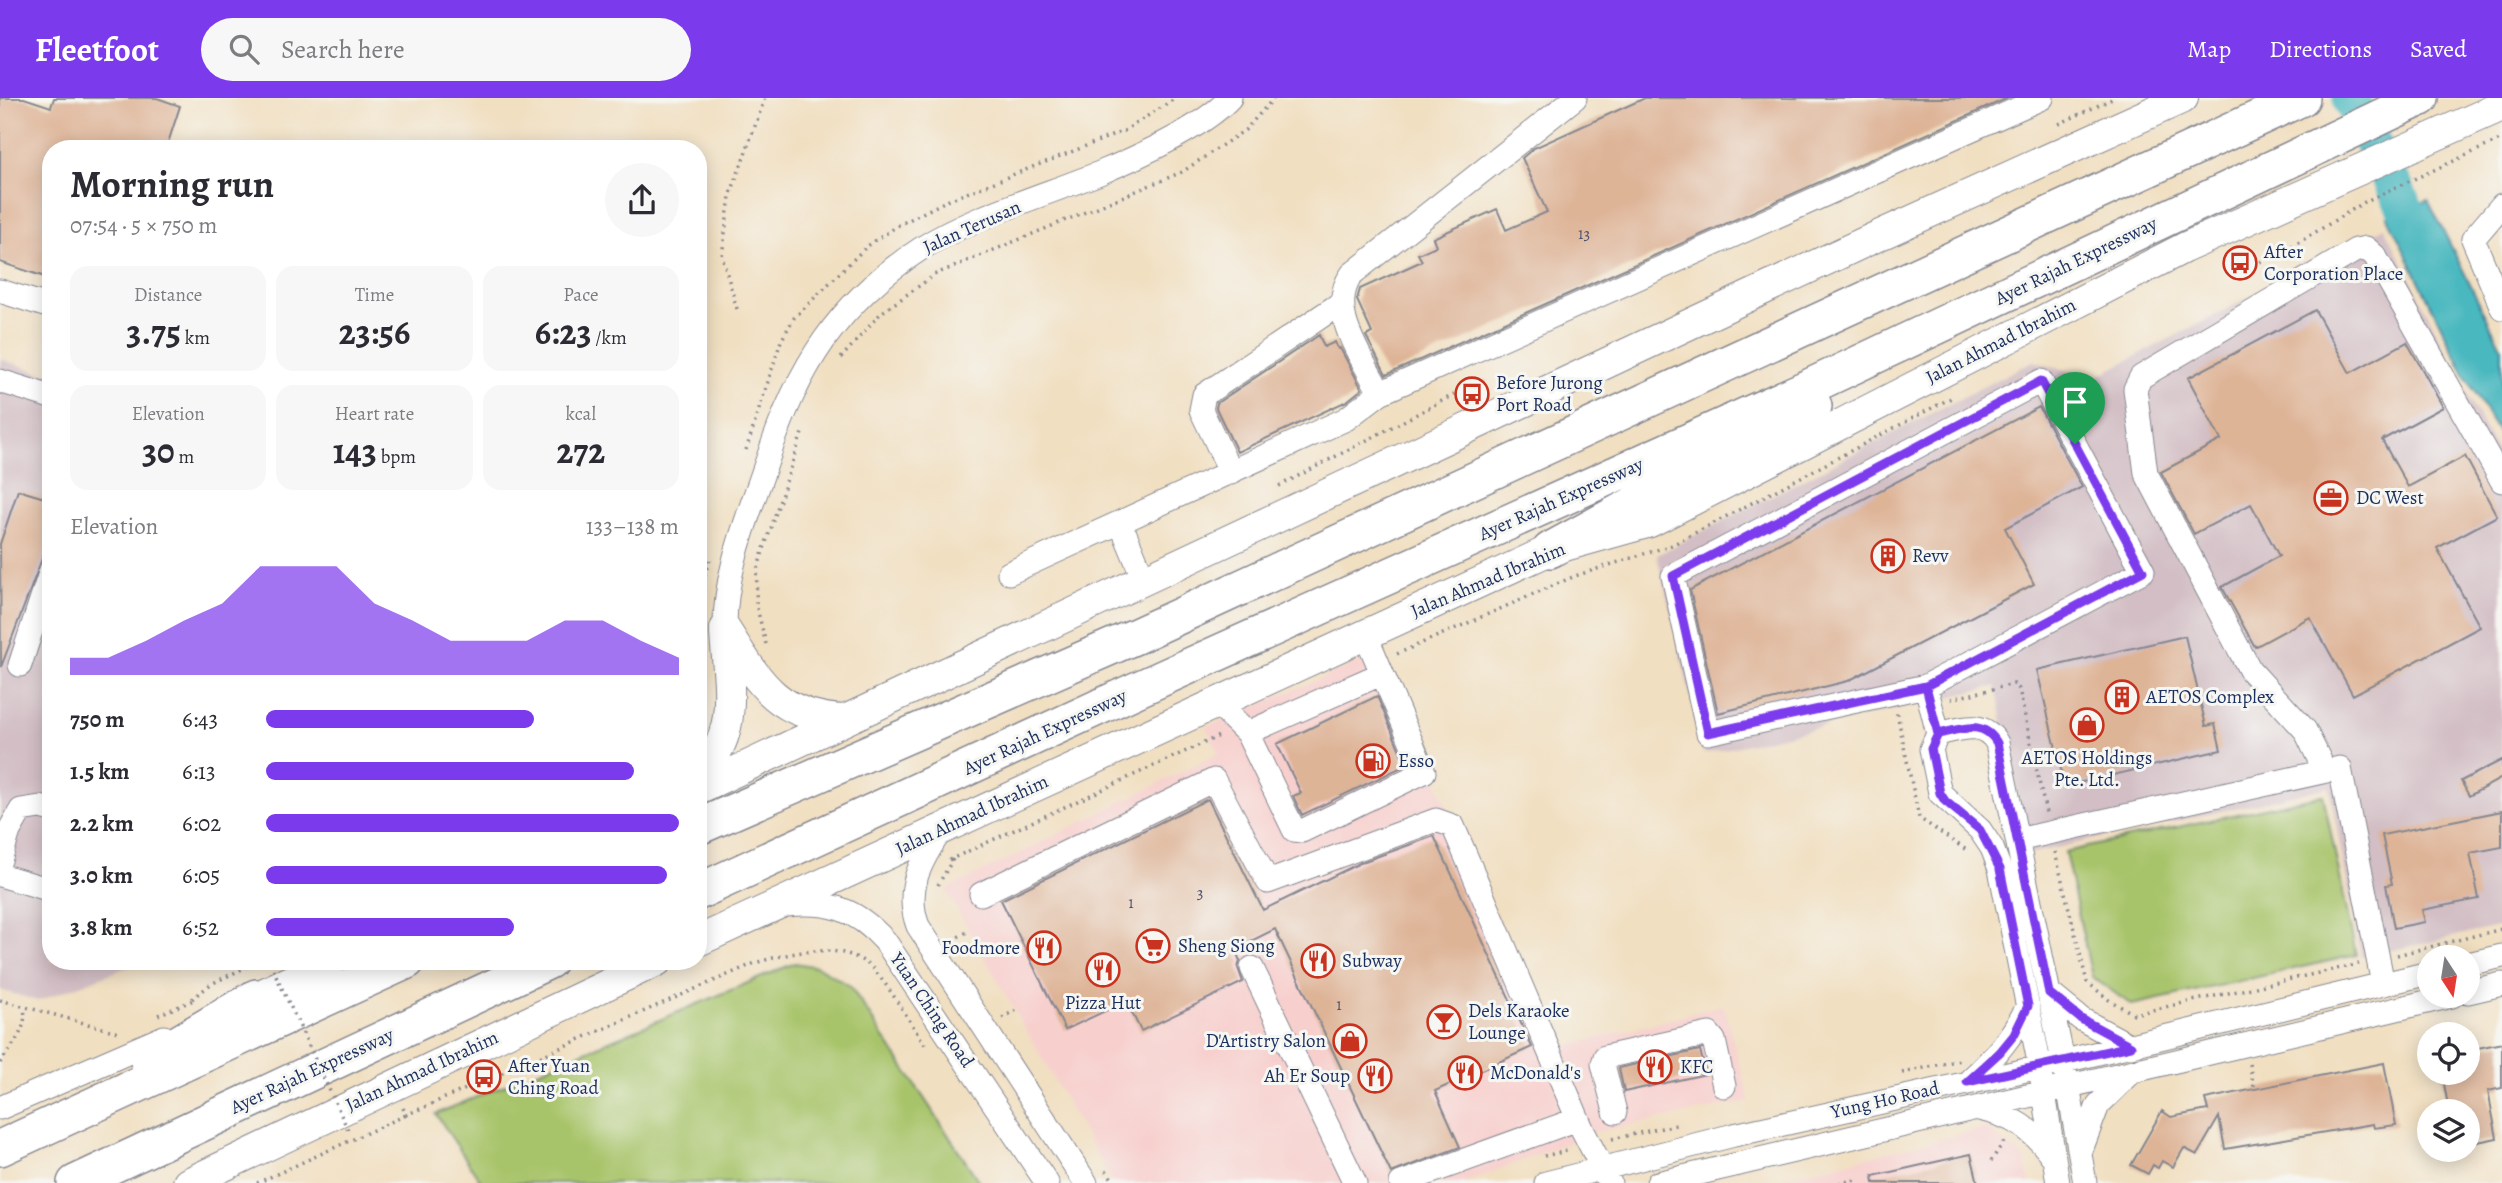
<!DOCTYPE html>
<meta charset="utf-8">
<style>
:root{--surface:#fff;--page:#f7f7f7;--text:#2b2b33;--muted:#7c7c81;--accent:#7c3aed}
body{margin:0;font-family:Alegreya,serif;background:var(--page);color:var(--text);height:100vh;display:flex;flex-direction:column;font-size:26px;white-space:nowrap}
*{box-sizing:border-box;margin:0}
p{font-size:23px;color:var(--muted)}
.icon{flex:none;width:38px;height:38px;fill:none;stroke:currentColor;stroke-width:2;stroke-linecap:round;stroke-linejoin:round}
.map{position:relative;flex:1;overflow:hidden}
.panel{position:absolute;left:42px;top:42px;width:665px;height:830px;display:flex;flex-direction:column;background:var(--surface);border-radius:28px;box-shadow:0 4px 18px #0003}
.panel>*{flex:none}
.needle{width:46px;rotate:168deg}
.fabs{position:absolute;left:2417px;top:847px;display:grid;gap:14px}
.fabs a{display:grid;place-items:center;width:63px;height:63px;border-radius:50%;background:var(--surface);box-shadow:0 4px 18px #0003;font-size:35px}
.pin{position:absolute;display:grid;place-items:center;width:60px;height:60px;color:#fff;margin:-72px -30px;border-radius:50% 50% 50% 0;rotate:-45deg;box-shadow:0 0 7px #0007}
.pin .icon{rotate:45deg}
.round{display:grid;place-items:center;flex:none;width:74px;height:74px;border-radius:37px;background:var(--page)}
.summary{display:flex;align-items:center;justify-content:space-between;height:119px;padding:0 28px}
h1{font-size:38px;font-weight:600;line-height:52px}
.metrics{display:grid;grid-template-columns:repeat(3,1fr);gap:10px;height:119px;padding:7px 28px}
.metrics div{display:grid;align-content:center;border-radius:18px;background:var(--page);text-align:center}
.metrics b{font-size:35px;font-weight:600}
.metrics small{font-size:19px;font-weight:400}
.metrics p{font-size:19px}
.chart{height:196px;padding:14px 28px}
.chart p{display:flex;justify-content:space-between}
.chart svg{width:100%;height:126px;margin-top:7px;fill:var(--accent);opacity:.7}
ul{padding:0 28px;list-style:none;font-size:23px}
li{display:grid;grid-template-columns:112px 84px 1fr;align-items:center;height:52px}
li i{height:18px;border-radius:9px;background:var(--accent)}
header{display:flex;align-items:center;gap:42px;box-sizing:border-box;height:98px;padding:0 35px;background:var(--accent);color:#fff}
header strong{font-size:33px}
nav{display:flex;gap:38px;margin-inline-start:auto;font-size:24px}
.search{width:490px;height:63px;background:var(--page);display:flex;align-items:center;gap:18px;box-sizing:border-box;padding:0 24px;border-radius:38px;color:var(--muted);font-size:26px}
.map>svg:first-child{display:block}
.built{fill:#f7d0ce}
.industrial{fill:#d2bec4}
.green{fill:#a8c46a;stroke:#627a64;stroke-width:2}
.water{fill:#49b8bf;stroke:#32748e;stroke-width:2}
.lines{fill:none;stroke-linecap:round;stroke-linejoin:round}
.river{stroke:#49b8bf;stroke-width:37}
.building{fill:#deb497}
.minor-casing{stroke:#868790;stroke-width:25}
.major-casing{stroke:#868790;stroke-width:32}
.highway-casing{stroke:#868790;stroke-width:38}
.path{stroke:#868790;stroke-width:3.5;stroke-dasharray:2 5;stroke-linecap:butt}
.minor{stroke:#fff;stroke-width:23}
.major{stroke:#fff;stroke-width:30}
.highway{stroke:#fff;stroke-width:35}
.path-bridge{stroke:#868790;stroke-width:3.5;stroke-dasharray:2 5;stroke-linecap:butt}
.route-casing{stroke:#fff;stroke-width:14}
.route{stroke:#7c3aed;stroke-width:9}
.labels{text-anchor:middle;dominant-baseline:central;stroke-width:6;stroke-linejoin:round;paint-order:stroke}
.number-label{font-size:16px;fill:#4c506c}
.street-label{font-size:19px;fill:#1b2f5e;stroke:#f6f6f2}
.poi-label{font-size:19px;fill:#1b2f5e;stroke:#f6f6f2;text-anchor:start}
</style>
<header>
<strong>Fleetfoot</strong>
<div class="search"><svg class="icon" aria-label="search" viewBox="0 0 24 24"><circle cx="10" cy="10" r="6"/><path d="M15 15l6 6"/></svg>Search here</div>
<nav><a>Map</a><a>Directions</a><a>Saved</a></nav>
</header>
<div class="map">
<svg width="2502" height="1085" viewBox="0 0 2502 1085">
<rect width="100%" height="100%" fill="#f6f6f2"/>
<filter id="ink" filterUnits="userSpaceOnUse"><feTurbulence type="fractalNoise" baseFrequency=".0143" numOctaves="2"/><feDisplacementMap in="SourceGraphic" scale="14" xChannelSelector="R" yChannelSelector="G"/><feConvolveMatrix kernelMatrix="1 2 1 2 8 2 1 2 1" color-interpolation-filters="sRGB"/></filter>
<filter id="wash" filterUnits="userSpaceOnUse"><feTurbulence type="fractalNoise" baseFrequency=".00686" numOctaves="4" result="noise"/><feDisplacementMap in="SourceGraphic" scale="28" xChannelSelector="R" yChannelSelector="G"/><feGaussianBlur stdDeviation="1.57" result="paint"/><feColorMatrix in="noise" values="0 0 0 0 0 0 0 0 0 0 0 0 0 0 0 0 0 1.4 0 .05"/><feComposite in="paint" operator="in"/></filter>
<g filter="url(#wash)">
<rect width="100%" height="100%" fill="#f1dfc1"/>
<path class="built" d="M 1383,554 L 1442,697 L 1557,951 L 1723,907 L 1750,1003 L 1595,1034 L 1464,1085 L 1113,1085 L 946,792 L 1219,655 L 1206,629 Z
M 1986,1030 L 2025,1061 L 2030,1085 L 1787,1085 L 1785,1079 Z"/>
<path class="industrial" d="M 2385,129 L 2484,330 L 2502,361 L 2502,828 L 2361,859 L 2329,689 L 2029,756 L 1996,588 L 1704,656 L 1657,457 L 2033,263 L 2094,280 Z
M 0,261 L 51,278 L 51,863 L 143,863 L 38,903 L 0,892 Z"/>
<path class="green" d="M 2323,697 L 2356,857 L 2132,907 L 2092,879 L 2065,754 Z
M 795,865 L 818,869 L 850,888 L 980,1085 L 482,1085 L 436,1016 Z"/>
<path class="water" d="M 2428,102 L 2502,250 L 2502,340 L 2466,279 L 2388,119 Z"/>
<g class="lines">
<path class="river" d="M 2350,0 L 2428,156"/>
</g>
<g id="blocks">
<path class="building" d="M 0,0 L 24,0 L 51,9 L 54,0 L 157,0 L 180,8 L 166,51 L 51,51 L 51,181 L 0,164 Z
M 1645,0 L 2008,0 L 1386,277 L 1366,238 L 1372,235 L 1357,202 L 1360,191 L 1422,163 L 1418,156 L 1436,148 L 1433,140 L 1497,111 L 1506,132 L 1547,114 L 1522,60 L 1534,50 Z
M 2315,212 L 2350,275 L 2407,244 L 2443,309 L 2382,342 L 2408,389 L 2465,358 L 2497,418 L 2437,450 L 2480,529 L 2353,597 L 2310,519 L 2255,549 L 2222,489 L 2279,458 L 2251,406 L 2194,436 L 2161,374 L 2221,342 L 2188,280 Z
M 1319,237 L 1324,249 L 1335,244 L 1338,251 L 1340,250 L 1362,291 L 1347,303 L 1237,354 L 1216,310 L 1217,305 Z
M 2039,309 L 2082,389 L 2005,430 L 2034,486 L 1848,583 L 1718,615 L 1690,492 Z
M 18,392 L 51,402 L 51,437 L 1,569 L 0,446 Z
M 2185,538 L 2206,628 L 2215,626 L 2221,652 L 2065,688 L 2037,572 Z
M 1377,598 L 1406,667 L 1302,717 L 1293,698 L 1301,695 L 1277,646 Z
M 2502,662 L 2502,680 L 2469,698 L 2461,683 Z
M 1208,701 L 1263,812 L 1362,764 L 1434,738 L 1532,949 L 1435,993 L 1460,1049 L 1391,1075 L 1275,831 L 1235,851 L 1240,863 L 1238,870 L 1243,884 L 1141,933 L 1126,903 L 1065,932 L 1001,802 Z
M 2502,713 L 2502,749 L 2470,755 L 2479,801 L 2422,812 L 2425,824 L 2394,830 L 2386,787 L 2392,786 L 2382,737 Z
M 2502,945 L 2502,990 L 2488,993 L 2497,1040 L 2468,1046 L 2468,1013 L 2449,1013 L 2442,975 L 2468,975 L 2468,952 Z
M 1700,952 L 1706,976 L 1624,994 L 1619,970 Z
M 2384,965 L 2396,1027 L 2374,1030 L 2373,1026 L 2225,1051 L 2219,1019 L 2197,1057 L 2184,1050 L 2173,1069 L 2162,1063 L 2158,1070 L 2153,1067 L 2148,1076 L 2131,1067 L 2162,1013 L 2171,1019 L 2208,1012 L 2205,1001 Z
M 1971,1056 L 1978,1085 L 1874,1085 L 1873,1078 Z"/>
</g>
</g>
<g filter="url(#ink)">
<use href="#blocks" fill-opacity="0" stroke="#868790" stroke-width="2"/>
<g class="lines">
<defs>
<path id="minor" d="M 2502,107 L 2473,141 L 2502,210
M 0,193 L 51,209
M 0,283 L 51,299
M 1380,295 C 1363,260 1325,212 1352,176 L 1575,0
M 1231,375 L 1201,312 L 1204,297 L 1341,205
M 1121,426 L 1145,484
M 1009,475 L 1346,321 L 1380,295 L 2042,0
M 725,531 C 724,473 749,417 767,363 C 797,270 838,204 922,150 C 970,119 1048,96 1102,74 C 1140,58 1202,30 1230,0
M 20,567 L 51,472
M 1926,588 L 2143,473 L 2041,283 L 1673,478 L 1708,635 L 1926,588 L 1938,636
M 1215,604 L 1247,635 L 1294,732 L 1302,733 L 1424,674 L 1365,535
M 1247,635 L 1381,576
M 2325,673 L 2305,632 L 2250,572 L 2146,375 L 2135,291 L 2141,279 L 2356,152 L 2366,150 L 2375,158 L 2502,383
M 942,731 C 921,762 904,791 918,828 L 1086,1085
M 2017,742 L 2340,670 L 2383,886
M 0,762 L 9,733 L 21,712 L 40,709 L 51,712
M 0,777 L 51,792
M 981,796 L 1214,682 L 1268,784 L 1436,722 L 1453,728 L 1583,1033 L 1610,1085
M 786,807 C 830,803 855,810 885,843 L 1047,1085
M 2468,866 L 2502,858
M 1252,870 L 1355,1085
M 2468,894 L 2502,886
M 2049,895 L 2081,921 L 2131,948
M 1970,982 C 1995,959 2012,939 2028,908
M 0,1010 L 164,939
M 1979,1011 C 2013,1018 2032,1031 2053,1059
M 1615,1014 L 1603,966 L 1605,959 L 1709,936 L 1714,942 L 1724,988
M 2081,1052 L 2098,1007 L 2131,975
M 1401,1085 L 1578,1021
M 1546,1085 L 1734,1037 L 2040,969 L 2429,875
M 1658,1085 L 2452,898
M 2058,1085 L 2040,969 L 2000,771 L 1992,750 L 1980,732 L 1940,695 L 1931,651 L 1938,636 C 1961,631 1983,621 1997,645 L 2068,987 L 2085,1085"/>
<path id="major" d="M 725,531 C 759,585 777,619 845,622
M 698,675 C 741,640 728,584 725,535
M 698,691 L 1869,142 L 2183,0
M 698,843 L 1550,452 L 1650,424 L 2184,150 L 2502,8
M 256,899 L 332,863
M 188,1085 L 657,863"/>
<path id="highway" d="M 1550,452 L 1814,308
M 698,729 L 1136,538 L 2302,0
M 698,794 L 1136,592 L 1811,288 L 2421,0
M 148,963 L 256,899
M 0,1050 L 407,863
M 75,1085 L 549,863"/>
</defs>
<use href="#minor" class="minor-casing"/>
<use href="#major" class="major-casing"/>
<use href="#highway" class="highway-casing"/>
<path class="path" d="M 2059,26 L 2114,0
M 2235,176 L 2293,148 L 2368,102 L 2502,41
M 737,211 L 722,158 L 730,98 L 765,0
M 841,260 L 881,215 L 936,176 L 1182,74 L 1245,32 L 1274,0
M 746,352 L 781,243 L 794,220 L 866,149 L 897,128 L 944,104 L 1124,33 L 1176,0
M 1279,388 L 1484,281
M 698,497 L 711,459
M 766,546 L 756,506 L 757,472 L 802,335
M 1397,556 L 1575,478 L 1672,447 L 1951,300
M 698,568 L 702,580
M 1951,601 L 2014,586 L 2019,591 L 2046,715
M 1897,615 L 1919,720 L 1965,751
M 2055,754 L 2087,884 L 2109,902 L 2134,916 L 2359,866
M 949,762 L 1219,638
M 938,787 L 953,761
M 952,842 L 969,833
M 2397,857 L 2502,831
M 192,901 L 211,886 L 259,863
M 0,902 L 117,934
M 158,917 L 196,901
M 1002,920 L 1020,910
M 0,965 C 12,947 28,932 24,910
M 2249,966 L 2255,993
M 1902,975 L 1960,962
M 403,1010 L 406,1017 L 755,865 C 789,855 840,842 870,868 C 886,882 912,928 926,948
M 1612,1041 L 1680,1026
M 1544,1058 L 1571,1052
M 1991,1063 L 2005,1042
M 1106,1072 L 1115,1085
M 257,1085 L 406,1017
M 1839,1085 L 1856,1082"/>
<use href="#minor" class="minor"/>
<use href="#major" class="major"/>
<use href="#highway" class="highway"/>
<path class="path-bridge" d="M 273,871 L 348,1032"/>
</g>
</g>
<g class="lines" filter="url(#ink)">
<defs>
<path id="route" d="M 2075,346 L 2143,473 L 1926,588 L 1938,636 L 1931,651 L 1940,695 L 1945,703 L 1980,732 L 2000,771 L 2028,908 L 2014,937 L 2000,954 L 1967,984 L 2131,948 L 2081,921 L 2049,895 L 1997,645 C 1983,621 1962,631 1938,636 L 1926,588 L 1708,635 L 1673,478 L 2041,283 L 2075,346"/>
</defs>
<use href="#route" class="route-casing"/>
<use href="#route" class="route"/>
</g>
<defs>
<symbol id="bus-ring" viewBox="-11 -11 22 22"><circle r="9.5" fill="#f6f6f2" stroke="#c8321e" stroke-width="1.5"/><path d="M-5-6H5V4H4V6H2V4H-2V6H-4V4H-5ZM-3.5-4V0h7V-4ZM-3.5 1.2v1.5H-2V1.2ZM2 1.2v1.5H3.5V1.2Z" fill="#c8321e"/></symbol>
<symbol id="office-ring" viewBox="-11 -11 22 22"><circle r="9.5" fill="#f6f6f2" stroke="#c8321e" stroke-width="1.5"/><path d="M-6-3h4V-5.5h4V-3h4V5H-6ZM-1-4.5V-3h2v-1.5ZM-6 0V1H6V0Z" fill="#c8321e"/></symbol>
<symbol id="building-ring" viewBox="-11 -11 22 22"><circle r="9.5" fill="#f6f6f2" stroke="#c8321e" stroke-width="1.5"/><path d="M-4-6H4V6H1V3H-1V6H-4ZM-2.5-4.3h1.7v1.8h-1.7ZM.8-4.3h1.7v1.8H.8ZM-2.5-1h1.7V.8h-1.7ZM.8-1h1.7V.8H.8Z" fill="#c8321e"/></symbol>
<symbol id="shop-ring" viewBox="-11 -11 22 22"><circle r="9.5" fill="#f6f6f2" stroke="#c8321e" stroke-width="1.5"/><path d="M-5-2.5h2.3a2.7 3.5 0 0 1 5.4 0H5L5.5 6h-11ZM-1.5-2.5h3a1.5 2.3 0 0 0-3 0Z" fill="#c8321e"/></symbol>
<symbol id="fuel-ring" viewBox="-11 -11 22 22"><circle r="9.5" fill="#f6f6f2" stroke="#c8321e" stroke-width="1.5"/><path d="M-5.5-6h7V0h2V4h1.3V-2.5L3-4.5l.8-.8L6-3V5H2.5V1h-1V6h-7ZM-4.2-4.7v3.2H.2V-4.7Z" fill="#c8321e"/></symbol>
<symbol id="supermarket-ring" viewBox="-11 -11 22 22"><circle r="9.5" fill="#f6f6f2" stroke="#c8321e" stroke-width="1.5"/><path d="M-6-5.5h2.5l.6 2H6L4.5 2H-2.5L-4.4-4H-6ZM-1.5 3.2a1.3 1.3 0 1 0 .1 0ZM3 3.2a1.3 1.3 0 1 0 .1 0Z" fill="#c8321e"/></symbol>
<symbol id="restaurant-ring" viewBox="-11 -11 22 22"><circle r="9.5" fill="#f6f6f2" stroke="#c8321e" stroke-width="1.5"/><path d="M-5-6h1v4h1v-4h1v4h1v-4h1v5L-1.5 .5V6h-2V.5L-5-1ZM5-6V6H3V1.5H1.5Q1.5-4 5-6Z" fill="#c8321e"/></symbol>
<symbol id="bar-ring" viewBox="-11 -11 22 22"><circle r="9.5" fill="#f6f6f2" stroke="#c8321e" stroke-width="1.5"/><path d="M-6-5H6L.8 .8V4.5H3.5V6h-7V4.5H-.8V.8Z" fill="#c8321e"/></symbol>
</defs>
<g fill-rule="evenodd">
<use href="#bus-ring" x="2221" y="146" width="38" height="38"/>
<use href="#bus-ring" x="1453" y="277" width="38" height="38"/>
<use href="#office-ring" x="2312" y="381" width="38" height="38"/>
<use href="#building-ring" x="1869" y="439" width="38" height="38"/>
<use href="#building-ring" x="2103" y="580" width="38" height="38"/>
<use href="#shop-ring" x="2068" y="608" width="38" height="38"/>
<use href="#fuel-ring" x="1354" y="644" width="38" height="38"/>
<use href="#supermarket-ring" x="1134" y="829" width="38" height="38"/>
<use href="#restaurant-ring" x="1025" y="831" width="38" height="38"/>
<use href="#restaurant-ring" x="1299" y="844" width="38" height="38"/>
<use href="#restaurant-ring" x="1084" y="853" width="38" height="38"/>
<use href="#bar-ring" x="1425" y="905" width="38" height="38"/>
<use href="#shop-ring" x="1331" y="924" width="38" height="38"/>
<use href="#restaurant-ring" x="1636" y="950" width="38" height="38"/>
<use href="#restaurant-ring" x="1446" y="956" width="38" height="38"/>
<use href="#restaurant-ring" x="1356" y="959" width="38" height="38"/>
<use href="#bus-ring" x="465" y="960" width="38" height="38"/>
</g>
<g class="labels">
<g class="number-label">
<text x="1584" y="136">13</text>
<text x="1200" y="795">3</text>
<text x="1131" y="805">1</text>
<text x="1339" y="907">1</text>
</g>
<g class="street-label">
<text transform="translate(972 129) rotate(-24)">Jalan Terusan</text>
<text transform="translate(2076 163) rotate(-26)">Ayer Rajah Expressway</text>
<text transform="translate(2001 243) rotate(-27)">Jalan Ahmad Ibrahim</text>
<text transform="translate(1561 401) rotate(-24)">Ayer Rajah Expressway</text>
<text transform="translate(1488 482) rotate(-23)">Jalan Ahmad Ibrahim</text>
<text transform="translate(1045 634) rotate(-25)">Ayer Rajah Expressway</text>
<text transform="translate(972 717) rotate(-25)">Jalan Ahmad Ibrahim</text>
<text transform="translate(932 912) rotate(56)">Yuan Ching Road</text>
<text transform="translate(312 973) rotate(-25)">Ayer Rajah Expressway</text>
<text transform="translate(422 973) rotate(-25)">Jalan Ahmad Ibrahim</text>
<text transform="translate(1885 1002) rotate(-13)">Yung Ho Road</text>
</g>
<g class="poi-label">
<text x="2264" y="154">After<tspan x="2264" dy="22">Corporation Place</tspan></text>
<text x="1496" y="285">Before Jurong<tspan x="1496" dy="22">Port Road</tspan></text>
<text x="2356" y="400">DC West</text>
<text x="1912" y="458">Revv</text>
<text x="2146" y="599">AETOS Complex</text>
<text x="2087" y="660" text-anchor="middle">AETOS Holdings<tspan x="2087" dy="22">Pte. Ltd.</tspan></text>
<text x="1398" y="663">Esso</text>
<text x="1178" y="848">Sheng Siong</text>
<text x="1020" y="850" text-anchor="end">Foodmore</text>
<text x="1342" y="863">Subway</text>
<text x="1103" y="905" text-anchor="middle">Pizza Hut</text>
<text x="1468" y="913">Dels Karaoke<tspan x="1468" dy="22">Lounge</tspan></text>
<text x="1326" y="943" text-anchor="end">D'Artistry Salon</text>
<text x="508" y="968">After Yuan<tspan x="508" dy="22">Ching Road</tspan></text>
<text x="1680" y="969">KFC</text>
<text x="1490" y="975">McDonald's</text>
<text x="1350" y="978" text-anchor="end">Ah Er Soup</text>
</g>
</g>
</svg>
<div class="fabs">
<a><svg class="needle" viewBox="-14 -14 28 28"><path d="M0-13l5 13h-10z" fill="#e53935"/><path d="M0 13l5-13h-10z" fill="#7c7c81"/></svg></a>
<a><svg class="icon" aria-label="locate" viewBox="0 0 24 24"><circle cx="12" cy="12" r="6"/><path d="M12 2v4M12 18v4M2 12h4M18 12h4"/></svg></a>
<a><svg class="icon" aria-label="layers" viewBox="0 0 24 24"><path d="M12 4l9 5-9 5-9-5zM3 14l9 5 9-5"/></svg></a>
</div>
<div class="pin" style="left:2075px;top:346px;background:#1e9e55"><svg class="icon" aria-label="arrive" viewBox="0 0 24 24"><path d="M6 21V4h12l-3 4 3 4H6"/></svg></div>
<section class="panel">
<div class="summary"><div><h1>Morning run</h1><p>07:54 · 5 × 750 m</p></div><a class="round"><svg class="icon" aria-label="share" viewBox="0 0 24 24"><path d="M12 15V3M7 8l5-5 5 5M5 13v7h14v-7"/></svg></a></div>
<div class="metrics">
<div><p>Distance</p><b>3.75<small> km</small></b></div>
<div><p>Time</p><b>23:56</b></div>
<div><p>Pace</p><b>6:23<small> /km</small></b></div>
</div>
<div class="metrics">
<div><p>Elevation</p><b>30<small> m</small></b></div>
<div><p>Heart rate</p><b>143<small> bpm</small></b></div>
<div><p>kcal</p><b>272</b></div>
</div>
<div class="chart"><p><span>Elevation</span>133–138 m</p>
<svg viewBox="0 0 160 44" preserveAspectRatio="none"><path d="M0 44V38L10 38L20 32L30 25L40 19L50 6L60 6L70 6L80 19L90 25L100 32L110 32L120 32L130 25L140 25L150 32L160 38V44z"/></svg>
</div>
<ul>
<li><b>750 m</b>6:43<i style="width:65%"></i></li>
<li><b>1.5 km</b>6:13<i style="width:89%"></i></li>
<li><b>2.2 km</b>6:02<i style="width:100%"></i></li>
<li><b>3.0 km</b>6:05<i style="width:97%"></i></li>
<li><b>3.8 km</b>6:52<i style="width:60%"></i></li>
</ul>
</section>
</div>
